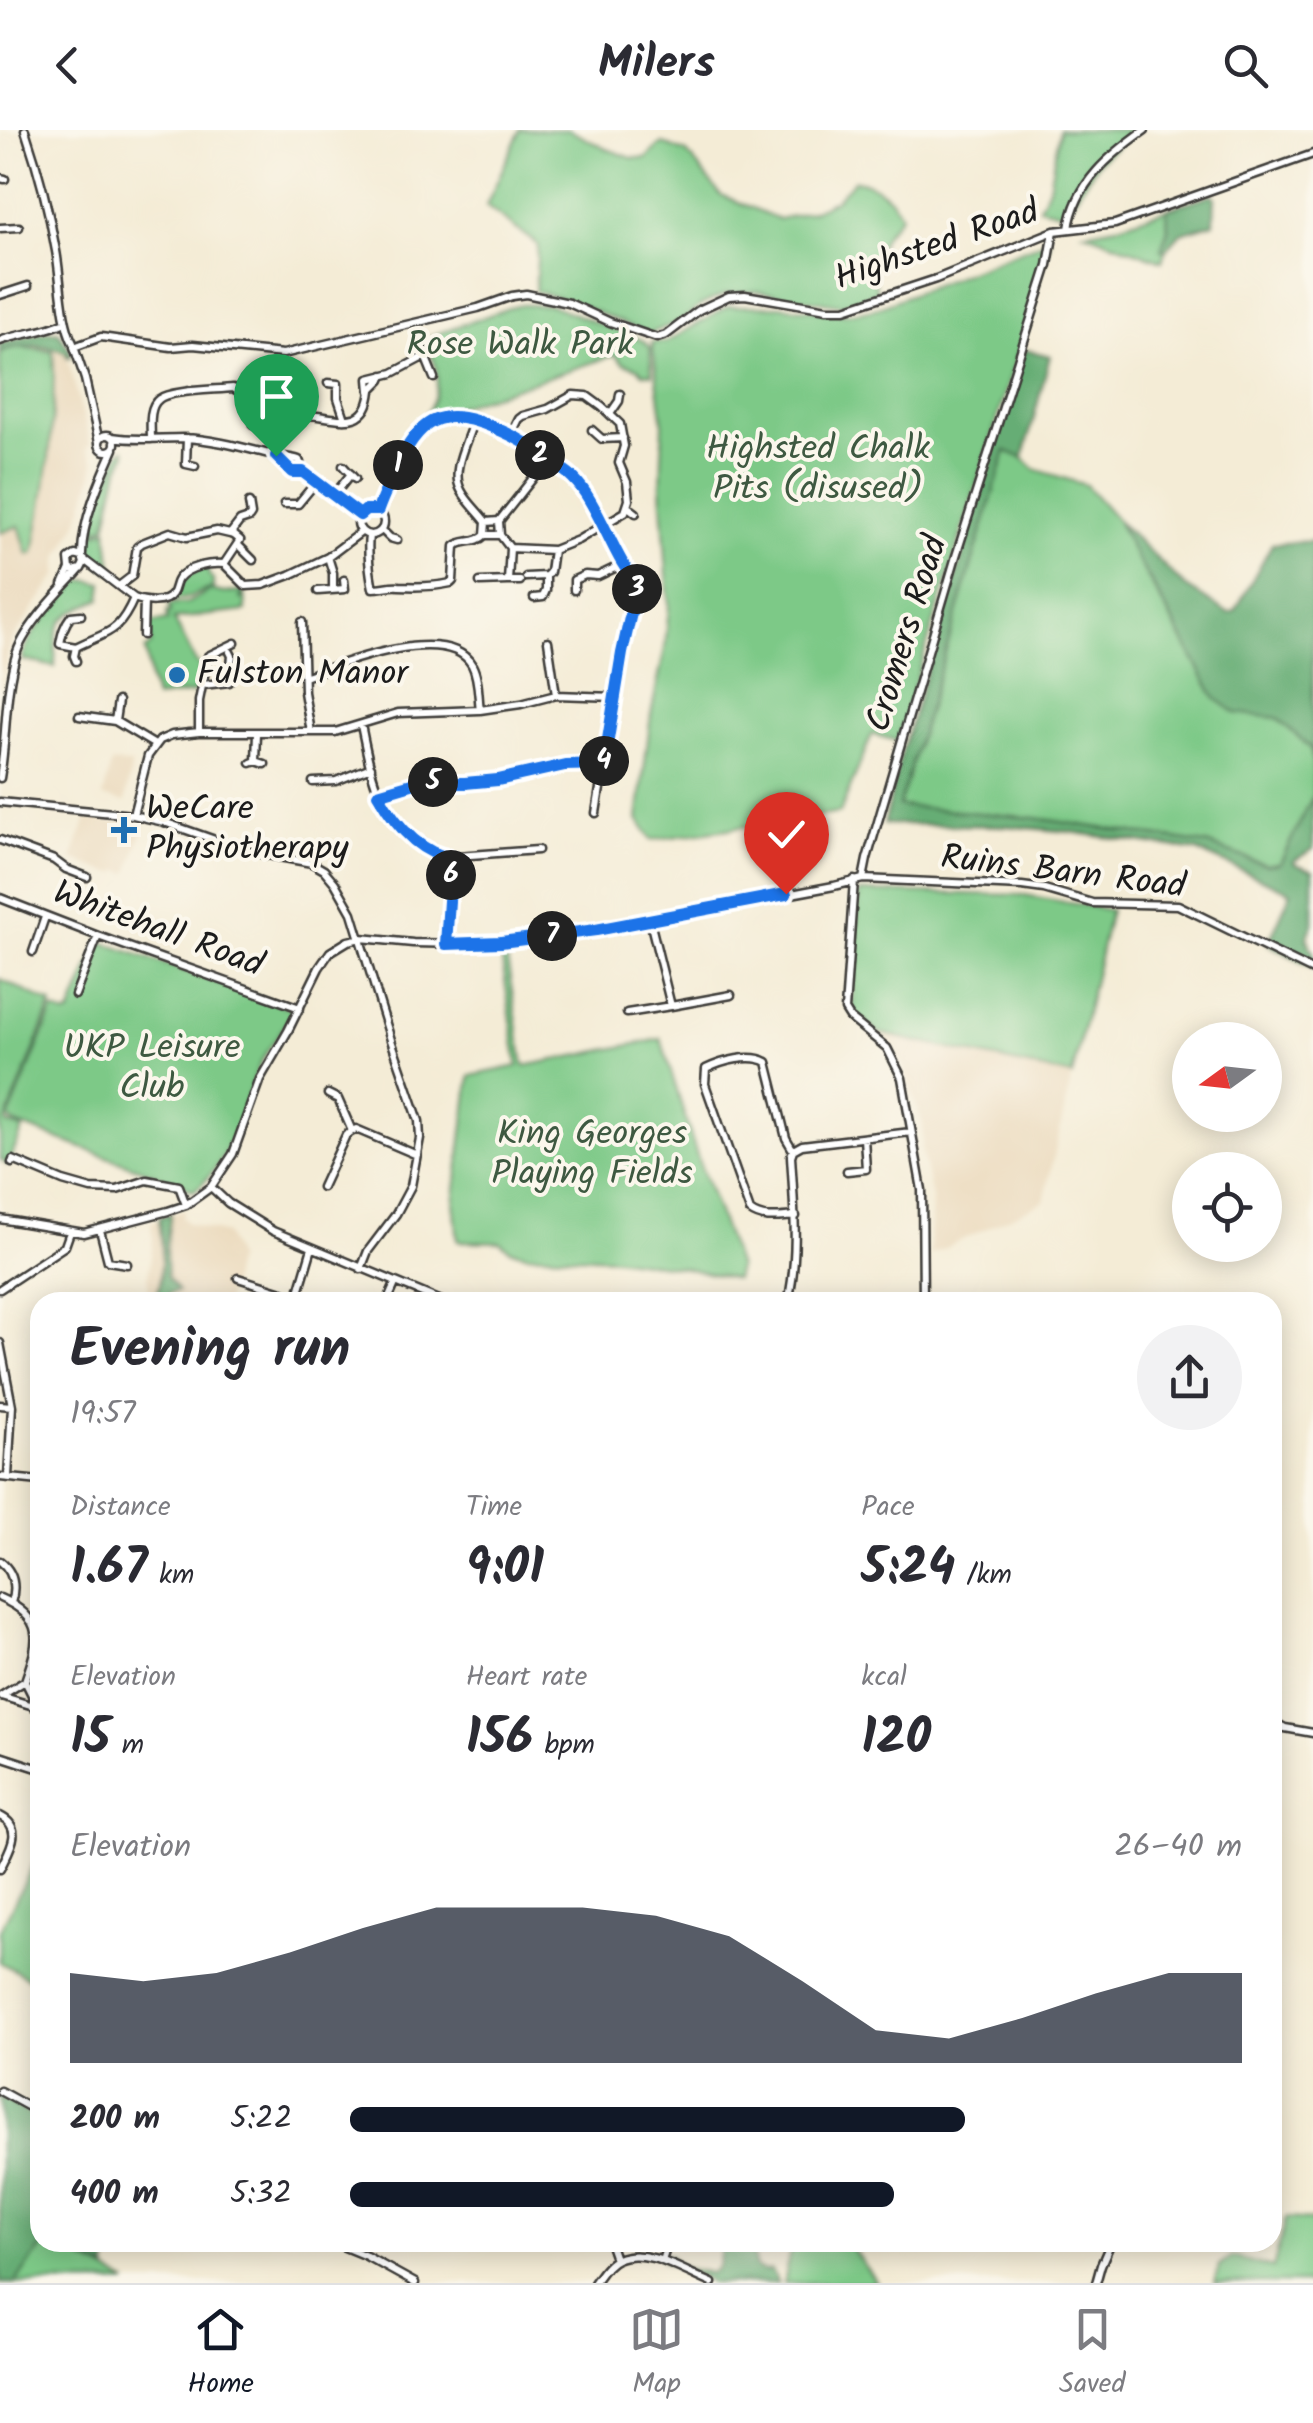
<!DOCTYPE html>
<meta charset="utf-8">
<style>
:root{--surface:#fff;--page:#f2f2f3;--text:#2b2b33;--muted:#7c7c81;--line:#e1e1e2;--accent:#111827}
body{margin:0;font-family:Kalam,sans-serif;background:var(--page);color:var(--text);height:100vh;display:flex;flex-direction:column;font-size:38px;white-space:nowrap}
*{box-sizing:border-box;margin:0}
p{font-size:32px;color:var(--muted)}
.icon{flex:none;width:55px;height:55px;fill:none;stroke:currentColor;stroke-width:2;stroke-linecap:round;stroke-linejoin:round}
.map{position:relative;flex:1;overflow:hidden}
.details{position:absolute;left:30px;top:1162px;width:1252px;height:960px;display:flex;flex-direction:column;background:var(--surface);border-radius:30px;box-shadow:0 5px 25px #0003}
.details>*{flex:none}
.needle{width:65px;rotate:255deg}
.controls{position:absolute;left:1172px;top:892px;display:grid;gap:20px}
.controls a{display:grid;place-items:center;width:110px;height:110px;border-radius:50%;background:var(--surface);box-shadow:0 5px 25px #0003;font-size:50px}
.pin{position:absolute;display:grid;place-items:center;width:85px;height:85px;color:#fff;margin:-102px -42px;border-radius:50% 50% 50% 0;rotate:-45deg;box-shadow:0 0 10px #0007}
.pin .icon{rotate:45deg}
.km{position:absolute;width:50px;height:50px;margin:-25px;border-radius:50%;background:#222;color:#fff;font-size:28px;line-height:50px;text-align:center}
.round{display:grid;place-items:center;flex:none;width:105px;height:105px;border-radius:52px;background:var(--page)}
.summary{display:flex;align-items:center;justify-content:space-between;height:170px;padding:0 40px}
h1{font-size:55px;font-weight:700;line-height:75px}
.metrics{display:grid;grid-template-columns:repeat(3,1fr);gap:15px;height:170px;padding:10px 40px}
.metrics div{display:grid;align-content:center}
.metrics b{font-size:50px;font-weight:700}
.metrics small{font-size:28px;font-weight:400}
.metrics p{font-size:28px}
.chart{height:280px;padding:20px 40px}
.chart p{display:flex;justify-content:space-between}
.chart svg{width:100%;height:180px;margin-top:10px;fill:var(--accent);opacity:.7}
ul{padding:0 40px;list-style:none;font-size:32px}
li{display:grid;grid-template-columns:160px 120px 1fr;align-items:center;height:75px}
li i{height:25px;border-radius:12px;background:var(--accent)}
header{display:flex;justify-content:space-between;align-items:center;height:130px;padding:0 40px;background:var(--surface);font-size:45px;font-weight:700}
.menu{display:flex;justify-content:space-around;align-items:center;height:140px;border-top:2px solid var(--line);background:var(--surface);font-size:28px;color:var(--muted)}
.menu a{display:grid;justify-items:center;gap:5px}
.menu .active{color:var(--accent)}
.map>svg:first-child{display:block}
.built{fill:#ead8ba}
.green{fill:#7dc987;stroke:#4c7252;stroke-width:2.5}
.forest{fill:#66ad74;stroke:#416448;stroke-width:2.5}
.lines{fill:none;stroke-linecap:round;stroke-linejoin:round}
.minor-casing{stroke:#3c3b38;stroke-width:11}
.minor{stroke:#fff;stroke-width:6}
.route-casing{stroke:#fff;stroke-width:20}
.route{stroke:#1a73e8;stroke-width:12}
.poi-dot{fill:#1f6fb2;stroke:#fbf7ec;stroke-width:4}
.labels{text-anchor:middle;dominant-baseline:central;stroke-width:8;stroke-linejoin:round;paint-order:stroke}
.street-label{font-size:35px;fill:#1c1c1c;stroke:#fbf7ec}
.park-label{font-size:35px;fill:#3e5941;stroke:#fbf7ec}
.poi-label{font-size:35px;fill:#1c1c1c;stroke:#fbf7ec;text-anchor:start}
</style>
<header><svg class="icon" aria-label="back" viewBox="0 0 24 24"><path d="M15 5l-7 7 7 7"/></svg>Milers<svg class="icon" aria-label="search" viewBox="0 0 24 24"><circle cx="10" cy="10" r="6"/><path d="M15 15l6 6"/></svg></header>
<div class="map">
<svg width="1313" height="2153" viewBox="0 0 1313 2153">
<rect width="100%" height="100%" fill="#fbf7ec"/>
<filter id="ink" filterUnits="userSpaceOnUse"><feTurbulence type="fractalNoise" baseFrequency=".01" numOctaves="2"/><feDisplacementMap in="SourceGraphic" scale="20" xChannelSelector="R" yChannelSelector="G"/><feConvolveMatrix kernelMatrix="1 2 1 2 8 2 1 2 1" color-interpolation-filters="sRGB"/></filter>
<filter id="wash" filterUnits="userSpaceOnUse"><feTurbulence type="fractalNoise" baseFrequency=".0048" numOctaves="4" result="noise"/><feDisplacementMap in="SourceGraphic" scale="40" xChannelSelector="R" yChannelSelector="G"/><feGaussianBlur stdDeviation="2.25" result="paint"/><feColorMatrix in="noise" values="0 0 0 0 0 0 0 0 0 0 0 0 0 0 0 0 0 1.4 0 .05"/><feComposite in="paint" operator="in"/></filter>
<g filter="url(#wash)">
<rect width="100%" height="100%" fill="#f4ecd6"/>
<path class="built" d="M 13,216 L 50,217 L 66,223 L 87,300 L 90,315 L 87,318 L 94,331 L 93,345 L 78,392 L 58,429 L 58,444 L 12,510 L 5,530 L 0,561 L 0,222 Z
M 115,633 L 132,634 L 125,672 L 103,667 L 111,634 Z
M 87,689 L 144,696 L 129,743 L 119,740 L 117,743 L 107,742 L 72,729 Z
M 879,903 L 1072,946 L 1044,1071 L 930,1125 L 932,1067 L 922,1022 L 923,995 L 902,932 Z
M 185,1080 L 182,1087 L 187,1093 L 226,1104 L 236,1129 L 226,1172 L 148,1172 L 148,1146 L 153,1111 L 151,1093 Z"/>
<path class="green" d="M 520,0 L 569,0 L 607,19 L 632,28 L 646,28 L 662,13 L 687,23 L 721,65 L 779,89 L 812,81 L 835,70 L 854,50 C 874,52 893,67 901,85 C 896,92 889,98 885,105 C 876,120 871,147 878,162 L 841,175 L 755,161 L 726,164 L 703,174 L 681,191 L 649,204 L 570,171 L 535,161 L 538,115 L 486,76 Z
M 1059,0 L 1137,0 L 1099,31 L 1065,83 L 1039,77 L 1049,57 Z
M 1167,79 L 1168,99 L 1161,119 L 1165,121 L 1162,131 L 1084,102 L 1116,96 Z
M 1050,109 L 1019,219 L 897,611 L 872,604 L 840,683 L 651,710 L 638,689 L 651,584 L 665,518 L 669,475 L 661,358 L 663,294 L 652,212 L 666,212 L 729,176 L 781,176 L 847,184 L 874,179 Z
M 517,175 L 551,175 L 642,210 L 650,217 L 652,244 L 643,243 L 638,238 L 623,233 L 615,225 L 423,288 C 443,262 441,234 422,209 Z
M 16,217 L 53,221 C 57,288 46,357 34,423 L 28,425 L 19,396 L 0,403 L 0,223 Z
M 125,319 L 126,324 L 119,338 L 106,396 L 93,401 L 103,362 L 120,322 Z
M 1006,320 L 1023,328 L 1034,339 L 1086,355 L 1117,390 L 1136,427 L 1216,569 L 1277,588 L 1310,617 L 1313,631 L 1313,666 L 1280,733 L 1266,735 L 1206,714 L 1035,688 L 899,676 Z
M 107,399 L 112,437 L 110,441 C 92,430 85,427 91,405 Z
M 207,437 L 209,445 L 213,450 L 213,458 C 198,461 188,472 172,468 C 181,450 187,443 207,437 Z
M 85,450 L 103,453 L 101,469 C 55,489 56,489 55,537 L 23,530 C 22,508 63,467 80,451 Z
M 211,460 L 224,463 L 244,461 L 240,468 L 242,469 L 245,463 L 246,481 L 174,489 L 195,531 C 206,540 200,553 193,563 L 155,568 L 150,550 L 145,520 L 151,515 L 149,493 L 168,490 L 167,482 L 171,482 L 169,474 L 187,473 Z
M 859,762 L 1025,765 L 1110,780 L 1072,946 L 879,903 L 852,882 Z
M 101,813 L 105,813 L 290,878 L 292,886 C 279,905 263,924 255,946 C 237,990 233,1029 194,1061 L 168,1049 L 16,994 L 8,989 L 53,880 L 66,885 L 70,884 L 97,818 Z
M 505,817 L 524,936 L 661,909 L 698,1029 L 738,1137 L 735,1149 L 685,1138 L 616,1128 L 526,1124 L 511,1120 L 500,1112 L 458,1111 L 454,1073 L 470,946 L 518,936 L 500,818 Z
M 0,849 L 52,874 L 6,991 L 7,994 L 23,999 L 8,1035 L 0,1029 Z
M 40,1722 L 40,1855 L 0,1832 L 0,1800 Z
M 1286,2088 L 1313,2090 L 1313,2153 L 1215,2153 L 1219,2136 L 1233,2127 L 1273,2138 Z
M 45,2112 L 50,2113 L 129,2153 L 15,2153 Z
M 792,2112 L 848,2113 L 877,2153 L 783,2153 Z"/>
<path class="forest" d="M 1213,64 L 1215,68 L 1214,93 L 1181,103 L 1165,121 L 1161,119 L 1168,99 L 1167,79 Z
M 58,201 L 70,220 L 71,227 L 67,227 L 66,223 C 47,213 19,214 0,222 L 0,214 L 44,202 Z
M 1027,220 L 1050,226 L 1025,322 L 1023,328 L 1006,321 L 899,676 L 1035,688 L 1206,714 L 1266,735 L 1280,733 L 1313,666 L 1313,719 L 1294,731 L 1295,734 L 1313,740 L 1313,793 L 1307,807 L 1313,824 L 1313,838 L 1268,814 L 1291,762 L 1197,721 L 1070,702 L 1006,696 L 884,694 L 901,624 L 1016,253 L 1023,221 Z
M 1117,390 L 1185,456 L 1228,483 L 1235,481 L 1272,414 L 1313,411 L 1313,631 L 1310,617 L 1277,588 L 1236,583 L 1216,569 L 1150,450 L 1136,428 Z
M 171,1083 L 166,1117 L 167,1147 L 178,1161 L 168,1164 L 169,1172 L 155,1172 L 160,1154 L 162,1117 L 159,1087 Z
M 0,1967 L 40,1990 L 40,2112 L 45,2113 L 15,2153 L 0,2153 Z
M 50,2113 L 109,2113 L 107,2140 Z
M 722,2113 L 750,2113 L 756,2137 L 763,2141 L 771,2140 L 778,2153 L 712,2153 L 662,2131 L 669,2125 L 680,2137 L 711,2143 L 718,2136 Z"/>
</g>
<g filter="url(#ink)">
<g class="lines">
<defs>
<path id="minor" d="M 25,0 C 38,39 49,80 56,121 C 61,147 61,191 73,213
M 0,48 L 5,49
M 0,98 L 19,97
M 1069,99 C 1075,53 1110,25 1145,0
M 0,165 L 28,156
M 0,211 C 21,203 47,202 65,192
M 421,216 L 434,248
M 74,217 L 101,207 L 171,217 L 193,215 L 283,224 L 478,178 L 512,166 L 526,164 L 569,173 L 610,192 L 657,208 L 666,205 L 699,180 L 729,166 L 745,165 L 827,179 L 845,179 L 936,149 L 1054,101 L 1115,94 L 1313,24
M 74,217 L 85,249 L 99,312
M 328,253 L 338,254 L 338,268 L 345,289
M 370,261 L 369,249 L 393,243 L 425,226
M 610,284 L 619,271 L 620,264
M 473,291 C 468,311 450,340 461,360 C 467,372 478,381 486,392 L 499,391
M 253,295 L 258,267
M 592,300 L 602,309 L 623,308
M99 313a8 8 0 1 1 16 0a8 8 0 1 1-16 0Z
M 112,307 C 135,311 160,308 183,308 C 212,309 241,317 269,324 C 279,327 289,327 299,330 L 303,341 L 360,385
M 187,308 L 186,334 L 195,336
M 151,309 C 151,297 148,277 159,269 C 169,260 217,260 233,258 L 246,266 L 298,272 L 307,285 C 335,286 367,303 371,260 L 381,250 L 383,245
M 276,326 C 279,305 287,293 307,285
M 281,329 L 292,342 L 303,341
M 343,336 L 355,349
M 334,365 L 351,344
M 284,374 L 298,374 L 317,351
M 628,377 L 636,383
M358 392a13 13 0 1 1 26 0a13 13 0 1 1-26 0Z
M 377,380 C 384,363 392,347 400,331 C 423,283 447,278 495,298 C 514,306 535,315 545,333 C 585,339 614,414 630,448 L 633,448 L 638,452 L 637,459 L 629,460 L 625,455 L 630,448
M 499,391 L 545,333
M 486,392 L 485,405 L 500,405
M 382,400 L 390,408 L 397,410
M 230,404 L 240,391 L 249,388 L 251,385 L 249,373
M 369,406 C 367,419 370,445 373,458 C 382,458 391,455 399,456 C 417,457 433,457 451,453 L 453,451 L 455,416 C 464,409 476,414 485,405
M 238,415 L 253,430
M 510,418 L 553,420 L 578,410 L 625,382 L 629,370 L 627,352 L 619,333 L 624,316 L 620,294 L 602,277 L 587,266 L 573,265 L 548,279 L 523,286 L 519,289 L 511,305
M 82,427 C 81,393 100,350 114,319
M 328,427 L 333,443 L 333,460
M 83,429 L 134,468 C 144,472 165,475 172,464 C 175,460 175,453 178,449 C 188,436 209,433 224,434 L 246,456 L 263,455 L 290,445 L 328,427 L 361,402
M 526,447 L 546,446 L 550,442 L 553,420
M 508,451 L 520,451
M 480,452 L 508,451 L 510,418 L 500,405 L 499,391
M 63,455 L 70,439 L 69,429 L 75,425 L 82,427 L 84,433 L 81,439 L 74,441 L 70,439
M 119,456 L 132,446 L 137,417 L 142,413 L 170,402 L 187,407 L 217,401 L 234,405 L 240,410 L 224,434
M 574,460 L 574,450 L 585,445 L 598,446 L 623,434
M 318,461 L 345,459 L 344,450
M 534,468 L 543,467 L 546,460 L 546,446
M 302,492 L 304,562 L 311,602
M 143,505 L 144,471
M 548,511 L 556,565
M 76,517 L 60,514 C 62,503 64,495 71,486 L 81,485
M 76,531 L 74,526 L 76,517 C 108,501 118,505 134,468
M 304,547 C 339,534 447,492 472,535 C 479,548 478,566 480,580
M 203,555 L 229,552 L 232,526 L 230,522
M 79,586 L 115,591 L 155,615
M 115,591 L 118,571
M 361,595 C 366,618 370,644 380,666 C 390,690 429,735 457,726 L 538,720
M 199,602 L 199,571 L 208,526 L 235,513
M 256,631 L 257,603
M 251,633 L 256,631 L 265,634
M 0,648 C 7,606 4,563 17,522 C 26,496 60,461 79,441
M 313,652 L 336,651 L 371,637
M 378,664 L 415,653 L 465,653 L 517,646 L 565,635 L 604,634
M 0,672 L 133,685 L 164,692 L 246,721 L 312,733 L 324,740 L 335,753 L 352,783 L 391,910 L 419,991 L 420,1008 L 411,1056 L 396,1084 L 368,1121 L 361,1139
M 596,683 L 622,523 L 633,481 L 635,460
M 133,685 L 148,626 L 160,610 L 172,605 L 199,602 L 335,602 L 398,583 L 480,580 L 521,574 L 556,565 L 615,567
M 0,710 L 54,730 L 66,739 L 87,747
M 863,749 L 867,729 L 956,426 L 1048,135 L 1054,101
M 854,750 L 845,880 L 850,888 L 887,918 L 902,948 L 922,1060 L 923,1172
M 0,768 L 98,806 L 300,878
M 446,814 L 452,728
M 33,822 L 45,787
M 75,865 L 98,806
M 671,876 L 731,865
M 627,883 L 671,876 L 650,791
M 328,964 L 338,969 L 352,1001
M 793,1020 L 786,1008 L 767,932 C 751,923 722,931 706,939 L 705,954 L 750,1081 C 763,1091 780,1087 796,1086
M 12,1033 L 13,1030 L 63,1051 L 91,1059 L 117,1060 L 147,1050 L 179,1056 L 186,1075
M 847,1041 L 866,1039 L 864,1008
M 211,1057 L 228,1073 L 273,1101 L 444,1172
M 322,1057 L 346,1005 L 356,999 L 417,1025
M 0,1089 L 84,1103 L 168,1081 L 186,1075 L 211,1057 L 233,1024 L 260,949 L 288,901 L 319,838 L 330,822 L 348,811 L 361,808 L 413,813 L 464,814 L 542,808 L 615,797 L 834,756 L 863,749 L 1022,756 L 1044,759 L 1092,773 L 1178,775 L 1313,841
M 100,1100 L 108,1131 L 127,1134
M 238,1148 L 298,1167
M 0,1159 L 65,1116 L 70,1102
M 296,1172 L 312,1118
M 387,1172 L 395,1154
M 788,1172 C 799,1124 794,1076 791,1026 L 793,1020 L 802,1015 L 911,1002
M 0,1213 L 12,1276 L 8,1347
M 0,1275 L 12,1276
M 0,1347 L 40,1351
M 0,1431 C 14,1442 16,1457 11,1473
M 0,1468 C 46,1488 39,1511 25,1551
M 1,1566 L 25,1551 L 32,1565 L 34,1577
M 1,1566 L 40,1578
M 1272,1591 L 1285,1598 L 1313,1603
M 0,1626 L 40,1639
M 0,1686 C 25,1698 9,1720 0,1739
M 0,1961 L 40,1983
M 332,2112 L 366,2126 L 415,2153
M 609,2112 L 615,2129
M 662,2131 L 668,2112
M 594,2153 C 600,2145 607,2133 617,2129 C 647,2116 684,2142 712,2153
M 1096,2153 L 1101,2135 L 1111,2112"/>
</defs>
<use href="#minor" class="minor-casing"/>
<use href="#minor" class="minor"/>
</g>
</g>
<g class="lines" filter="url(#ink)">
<defs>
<path id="route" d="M 276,326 L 292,342 L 303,342 L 360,385 L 366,380 L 378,380 C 384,363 392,347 400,331 C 423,283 447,278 495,298 C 514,306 534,315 545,333 C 594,339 608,429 638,452 L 622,523 L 604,634 L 565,635 L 498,650 L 465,653 L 415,653 L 378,664 C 394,692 419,724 452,728 L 446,814 L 501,812 L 596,800 L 786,764"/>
</defs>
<use href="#route" class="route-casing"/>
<use href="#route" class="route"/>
</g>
<g class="poi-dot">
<circle cx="177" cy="545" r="10"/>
<path d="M119 685h10v10h10v10h-10v10h-10v-10h-10v-10h10z"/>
</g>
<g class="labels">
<g class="street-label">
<text transform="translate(937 116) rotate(-19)">Highsted Road</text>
<text transform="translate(908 504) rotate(-73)">Cromers Road</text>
<text transform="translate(1063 743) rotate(7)">Ruins Barn Road</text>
<text transform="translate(158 800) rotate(20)">Whitehall Road</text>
</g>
<g class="park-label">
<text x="520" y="216">Rose Walk Park</text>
<text x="818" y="320">Highsted Chalk<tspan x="818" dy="40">Pits (disused)</tspan></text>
<text x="152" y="919">UKP Leisure<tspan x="152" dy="40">Club</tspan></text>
<text x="592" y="1005">King Georges<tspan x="592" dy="40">Playing Fields</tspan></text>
</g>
<g class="poi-label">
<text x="197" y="545">Fulston Manor</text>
<text x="146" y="680">WeCare<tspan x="146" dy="40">Physiotherapy</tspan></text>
</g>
</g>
</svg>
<div class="controls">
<a><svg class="needle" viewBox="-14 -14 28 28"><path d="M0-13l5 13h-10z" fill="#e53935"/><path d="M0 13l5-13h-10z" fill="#7c7c81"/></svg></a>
<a><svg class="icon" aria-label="locate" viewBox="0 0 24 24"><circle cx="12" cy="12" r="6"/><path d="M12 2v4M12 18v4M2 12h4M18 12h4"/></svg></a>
</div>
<div class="pin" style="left:276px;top:326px;background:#1e9e55"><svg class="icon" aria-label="arrive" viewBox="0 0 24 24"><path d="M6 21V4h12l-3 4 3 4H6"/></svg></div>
<div class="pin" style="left:786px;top:764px;background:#d93025"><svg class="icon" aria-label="check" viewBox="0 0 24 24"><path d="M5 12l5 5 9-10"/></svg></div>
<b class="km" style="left:398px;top:335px">1</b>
<b class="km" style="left:540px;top:325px">2</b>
<b class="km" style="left:637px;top:459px">3</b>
<b class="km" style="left:604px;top:631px">4</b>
<b class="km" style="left:433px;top:652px">5</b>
<b class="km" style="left:451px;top:745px">6</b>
<b class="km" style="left:552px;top:806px">7</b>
<section class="details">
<div class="summary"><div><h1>Evening run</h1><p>19:57</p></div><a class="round"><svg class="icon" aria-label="share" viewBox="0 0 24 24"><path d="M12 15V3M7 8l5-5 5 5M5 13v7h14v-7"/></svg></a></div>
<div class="metrics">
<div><p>Distance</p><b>1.67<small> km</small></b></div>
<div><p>Time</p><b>9:01</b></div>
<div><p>Pace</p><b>5:24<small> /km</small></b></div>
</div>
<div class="metrics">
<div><p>Elevation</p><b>15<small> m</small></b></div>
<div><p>Heart rate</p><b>156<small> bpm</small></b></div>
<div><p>kcal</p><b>120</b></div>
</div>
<div class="chart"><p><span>Elevation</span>26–40 m</p>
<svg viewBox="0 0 160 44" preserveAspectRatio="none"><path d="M0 44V22L10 24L20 22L30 17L40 11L50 6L60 6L70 6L80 8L90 13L100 24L110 36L120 38L130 33L140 27L150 22L160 22V44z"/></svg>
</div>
<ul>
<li><b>200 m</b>5:22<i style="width:69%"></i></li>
<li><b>400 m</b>5:32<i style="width:61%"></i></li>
</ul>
</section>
</div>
<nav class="menu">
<a class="active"><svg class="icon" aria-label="home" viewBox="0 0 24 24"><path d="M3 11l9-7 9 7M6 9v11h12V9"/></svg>Home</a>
<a><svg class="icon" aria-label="map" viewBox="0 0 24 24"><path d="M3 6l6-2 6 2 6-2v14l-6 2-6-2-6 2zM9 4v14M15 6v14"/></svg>Map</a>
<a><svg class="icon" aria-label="saved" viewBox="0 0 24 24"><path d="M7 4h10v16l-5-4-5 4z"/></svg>Saved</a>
</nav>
